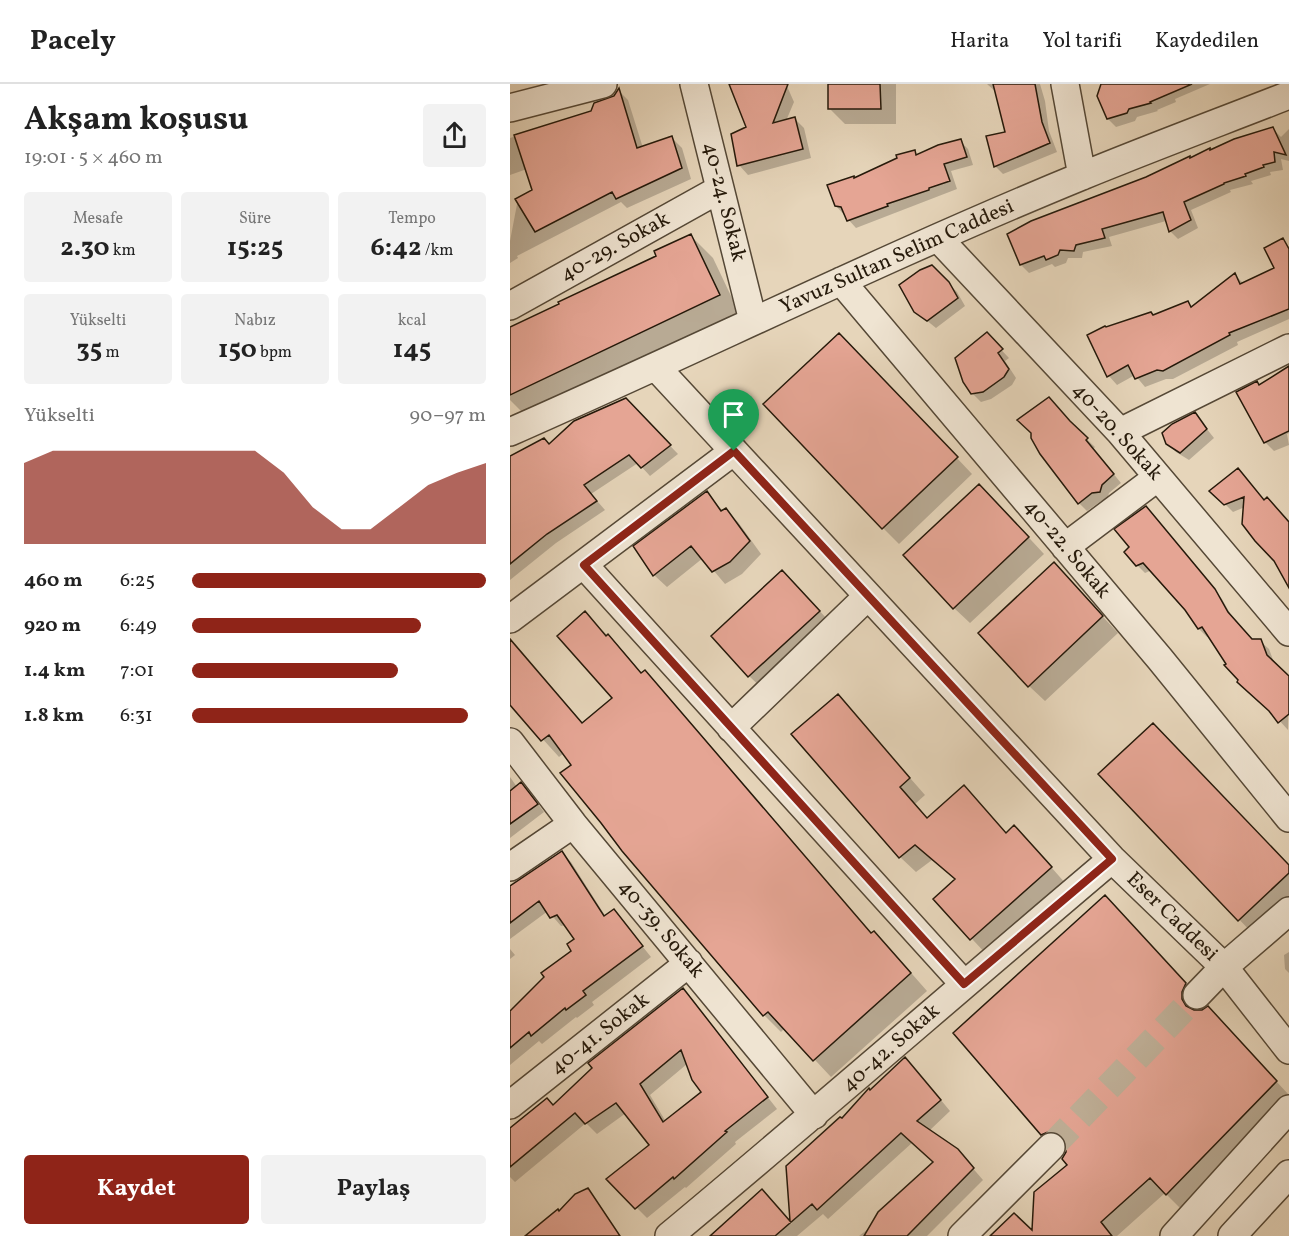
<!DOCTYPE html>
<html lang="tr">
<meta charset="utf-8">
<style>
:root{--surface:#fff;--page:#f2f2f2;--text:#222;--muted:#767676;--line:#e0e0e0;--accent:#8f2418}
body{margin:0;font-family:Vollkorn,serif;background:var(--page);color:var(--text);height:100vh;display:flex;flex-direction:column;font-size:22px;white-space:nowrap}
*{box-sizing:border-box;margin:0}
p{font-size:20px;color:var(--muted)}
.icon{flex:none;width:33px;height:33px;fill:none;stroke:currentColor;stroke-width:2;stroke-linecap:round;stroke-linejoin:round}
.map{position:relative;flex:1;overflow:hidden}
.panel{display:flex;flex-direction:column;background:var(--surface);width:510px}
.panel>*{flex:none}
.pin{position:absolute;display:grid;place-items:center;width:51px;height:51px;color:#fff;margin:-62px -26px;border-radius:50% 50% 50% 0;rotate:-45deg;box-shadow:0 0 6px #0007}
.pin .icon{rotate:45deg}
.round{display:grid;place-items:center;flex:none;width:63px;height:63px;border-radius:6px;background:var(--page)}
.head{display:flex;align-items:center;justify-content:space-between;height:102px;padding:0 24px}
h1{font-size:33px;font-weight:700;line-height:45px}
.metrics{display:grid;grid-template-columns:repeat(3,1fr);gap:9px;height:102px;padding:6px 24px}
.metrics div{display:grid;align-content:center;border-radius:6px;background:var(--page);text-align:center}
.metrics b{font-size:26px;font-weight:700}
.metrics small{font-size:16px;font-weight:400}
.metrics p{font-size:16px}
.chart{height:168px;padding:12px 24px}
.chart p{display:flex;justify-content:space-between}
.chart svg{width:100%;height:108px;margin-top:6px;fill:var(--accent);opacity:.7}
.button{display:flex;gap:12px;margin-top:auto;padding:12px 24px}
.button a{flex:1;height:69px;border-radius:6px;background:var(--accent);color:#fff;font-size:24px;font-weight:700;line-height:69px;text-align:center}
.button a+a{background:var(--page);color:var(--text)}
ul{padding:0 24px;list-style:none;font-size:20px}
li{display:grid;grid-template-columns:96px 72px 1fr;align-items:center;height:45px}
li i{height:15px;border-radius:8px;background:var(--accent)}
header{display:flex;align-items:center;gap:36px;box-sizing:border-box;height:84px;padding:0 30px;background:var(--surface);border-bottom:2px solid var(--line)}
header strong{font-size:28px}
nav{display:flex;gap:33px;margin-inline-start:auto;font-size:21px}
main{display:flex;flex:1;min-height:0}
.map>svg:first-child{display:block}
.shadow{fill:#0003;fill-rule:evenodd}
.building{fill:#e5a594;stroke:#25190a;stroke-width:1.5;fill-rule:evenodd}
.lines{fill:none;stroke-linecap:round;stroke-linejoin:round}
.minor-tunnel{stroke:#bfaf97;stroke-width:27;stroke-dasharray:27 14;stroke-linecap:butt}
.minor-casing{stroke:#554836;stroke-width:30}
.minor{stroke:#efe4d2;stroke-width:27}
.route-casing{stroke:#fff;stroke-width:12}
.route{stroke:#8f2418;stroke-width:8}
.labels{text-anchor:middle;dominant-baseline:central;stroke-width:4.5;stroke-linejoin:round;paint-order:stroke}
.street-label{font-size:21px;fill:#25190a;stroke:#efe4d2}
</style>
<header>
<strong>Pacely</strong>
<nav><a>Harita</a><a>Yol tarifi</a><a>Kaydedilen</a></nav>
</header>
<main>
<section class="panel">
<div class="head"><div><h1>Akşam koşusu</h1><p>19:01 · 5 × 460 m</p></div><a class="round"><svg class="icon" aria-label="share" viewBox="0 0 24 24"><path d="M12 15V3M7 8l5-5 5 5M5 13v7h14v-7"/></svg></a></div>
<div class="metrics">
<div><p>Mesafe</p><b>2.30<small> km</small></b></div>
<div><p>Süre</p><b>15:25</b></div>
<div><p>Tempo</p><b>6:42<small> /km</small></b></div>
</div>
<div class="metrics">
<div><p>Yükselti</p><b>35<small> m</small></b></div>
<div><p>Nabız</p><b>150<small> bpm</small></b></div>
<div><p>kcal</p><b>145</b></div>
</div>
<div class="chart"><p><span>Yükselti</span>90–97 m</p>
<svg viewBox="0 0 160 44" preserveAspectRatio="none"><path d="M0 44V11L10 6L20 6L30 6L40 6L50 6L60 6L70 6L80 6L90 15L100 29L110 38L120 38L130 29L140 20L150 15L160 11V44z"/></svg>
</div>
<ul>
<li><b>460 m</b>6:25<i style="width:100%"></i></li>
<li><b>920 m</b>6:49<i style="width:78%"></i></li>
<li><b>1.4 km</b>7:01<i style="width:70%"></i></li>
<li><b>1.8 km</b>6:31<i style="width:94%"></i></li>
</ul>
<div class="button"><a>Kaydet</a><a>Paylaş</a></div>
</section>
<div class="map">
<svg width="779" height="1152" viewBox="0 0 779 1152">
<rect width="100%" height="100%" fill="#e6d5ba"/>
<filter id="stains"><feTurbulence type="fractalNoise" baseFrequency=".00333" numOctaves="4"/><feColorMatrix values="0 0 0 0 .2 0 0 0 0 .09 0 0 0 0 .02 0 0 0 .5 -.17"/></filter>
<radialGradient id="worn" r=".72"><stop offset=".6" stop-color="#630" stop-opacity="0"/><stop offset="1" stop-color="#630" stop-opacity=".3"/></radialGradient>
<path class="shadow" d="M 224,0 L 276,0 L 284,18 L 276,37 L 285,35 L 294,44 L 301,74 L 238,91 L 229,81 L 238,44 Z
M 319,0 L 386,0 L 386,40 L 335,40 L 320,25 Z
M 477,0 L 530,0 L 535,17 L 539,47 L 547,68 L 493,90 L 485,82 L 497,49 L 486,8 Z
M 592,0 L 700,0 L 665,15 L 666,18 L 647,26 L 648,27 L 627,33 L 625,37 L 606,43 L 598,35 Z
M 109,7 L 118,16 L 133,64 L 162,54 L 172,64 L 181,95 L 117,124 L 111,118 L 7,172 L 8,174 L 0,179 L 0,157 L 8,115 L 24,107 L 17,85 L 0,91 L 0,54 L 83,28 L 105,13 Z
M 763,45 L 771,53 L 779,45 L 779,77 L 771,75 L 773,86 L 760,88 L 761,91 L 741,97 L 743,100 L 720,106 L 721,108 L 681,126 L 688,144 L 668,155 L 660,147 L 656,137 L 599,153 L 602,162 L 573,168 L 572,174 L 558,174 L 556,179 L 545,183 L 542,180 L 519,189 L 511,181 L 499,151 L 537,131 L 593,112 L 701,67 Z
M 450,57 L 458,65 L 463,81 L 441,87 L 447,105 L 346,144 L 326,122 L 345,95 L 404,68 L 408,72 Z
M 181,152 L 203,174 L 231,233 L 18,334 L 0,316 L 0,244 L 148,173 Z
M 773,156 L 779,163 L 779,235 L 727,258 L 728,261 L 663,295 L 656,295 L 635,303 L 625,291 L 607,301 L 599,292 L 644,233 L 677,219 L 682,224 L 725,191 L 734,200 L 766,185 Z
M 422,183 L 447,208 L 455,222 L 426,244 L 405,227 Z
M 476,250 L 499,274 L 495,277 L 506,294 L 502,301 L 481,315 L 471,318 L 462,309 Z
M 345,266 L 462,390 L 389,460 L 373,444 Z
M 779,284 L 779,349 L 777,350 L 779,361 L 764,367 L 755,358 L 750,302 Z
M 116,316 L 168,370 L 140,392 L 128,379 L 81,410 L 95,426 L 46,459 L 0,496 L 0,373 L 39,361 Z
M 685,330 L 704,354 L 679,376 L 666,368 L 657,359 Z
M 565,344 L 585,363 L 583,365 L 611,399 L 599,409 L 597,416 L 591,417 L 577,427 L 569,419 Z
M 727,386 L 755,418 L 779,441 L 779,496 L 735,423 L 723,428 L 702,407 Z
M 197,409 L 213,427 L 215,426 L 228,438 L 251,470 L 232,490 L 215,500 L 193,474 L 157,503 L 144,491 L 125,463 Z
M 485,417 L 534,470 L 460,539 L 444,524 Z
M 644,432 L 712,515 L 725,538 L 742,557 L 750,557 L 759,565 L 765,581 L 779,595 L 778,646 L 718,580 L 699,551 L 697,553 L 689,545 L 676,525 L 642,486 L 635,489 L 627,481 Z
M 544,480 L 608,549 L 535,617 L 519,602 Z
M 294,510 L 330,549 L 261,613 L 239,592 Z
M 75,529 L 115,569 L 132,590 L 135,588 L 152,605 L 362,850 L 364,849 L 381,866 L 417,907 L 321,993 L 275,944 L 271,948 L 254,931 L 54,669 L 49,673 L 0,619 L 0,556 L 74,640 L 104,614 Z
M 328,612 L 415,711 L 405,720 L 418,735 L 454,703 L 497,750 L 520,759 L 556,800 L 477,871 L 425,815 L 446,796 L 422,776 L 406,788 L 390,773 Z
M 591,691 L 779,783 L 779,820 L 745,852 Z
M 0,693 L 7,703 L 11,700 L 19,708 L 34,728 L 0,754 Z
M 52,769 L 61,778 L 96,833 L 104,827 L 141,873 L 82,918 L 84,921 L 67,934 L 66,933 L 32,960 L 29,957 L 0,981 L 0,929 L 63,867 L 66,855 L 56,841 L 51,842 L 38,827 L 0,855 L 0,804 Z
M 610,828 L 690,915 L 686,923 L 686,928 L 712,939 L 779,1011 L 779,1015 L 671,1125 L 655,1109 L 607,1152 L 483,1152 L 523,1149 L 559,1081 L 558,1062 L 547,1065 L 532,1050 Z
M 0,865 L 5,871 L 0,875 Z
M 779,868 L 779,889 L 775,885 L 774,871 Z
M 173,906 L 183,917 L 267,1025 L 225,1058 L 226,1060 L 176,1104 L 175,1103 L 137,1134 L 98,1095 L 141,1062 L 116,1029 L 87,1050 L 76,1039 L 5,1098 L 0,1093 L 0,1046 L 43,1022 ZM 177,980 L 193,1008 L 156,1038 L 140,1011 Z
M 406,986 L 440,1027 L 419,1047 L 447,1066 L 473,1096 L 417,1152 L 349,1152 L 362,1142 L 424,1079 L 403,1058 L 318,1135 L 313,1130 L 287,1152 L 203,1152 L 262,1118 L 282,1140 L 277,1083 L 332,1036 Z
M 77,1106 L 85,1114 L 111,1152 L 17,1152 L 50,1129 Z"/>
<path class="building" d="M 219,0 L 278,0 L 263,39 L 285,33 L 293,65 L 227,82 L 221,50 L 236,43 Z
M 318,0 L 370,0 L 371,25 L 318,25 Z
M 483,0 L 525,0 L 532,38 L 540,59 L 484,83 L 476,52 L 495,48 Z
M 591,0 L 682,0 L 640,18 L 641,19 L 619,25 L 617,29 L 597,35 L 587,12 Z
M 109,4 L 127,64 L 162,52 L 172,84 L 106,115 L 102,108 L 25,148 L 5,115 L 22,106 L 4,51 L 81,27 L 84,19 L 104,12 Z
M 763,43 L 776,71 L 764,68 L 765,78 L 753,81 L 754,83 L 735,90 L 736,92 L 714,99 L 714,100 L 674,118 L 681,136 L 659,148 L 653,128 L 592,145 L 595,154 L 566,161 L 564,167 L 550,166 L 548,171 L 536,176 L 534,172 L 510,181 L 497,150 L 521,137 L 636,93 L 680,72 L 680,74 L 700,64 L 700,66 L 724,55 Z
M 451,55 L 457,73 L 434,80 L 440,97 L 419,104 L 419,106 L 377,120 L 378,122 L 337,137 L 331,123 L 325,122 L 317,101 L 344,92 L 344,94 L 387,74 L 386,71 L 405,66 L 406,71 L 428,61 Z
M 181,150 L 210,211 L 0,311 L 0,243 L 49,220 L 48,218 L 146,172 L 144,167 Z
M 773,154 L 779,165 L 779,225 L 719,249 L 720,251 L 653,287 L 647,286 L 625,295 L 618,281 L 597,293 L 577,251 L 595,242 L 596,243 L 641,228 L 643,231 L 678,217 L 681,223 L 725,189 L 730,200 L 764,184 L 754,164 Z
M 422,181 L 439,198 L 448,214 L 417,237 L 404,228 L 389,201 L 410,186 Z
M 477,248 L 493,265 L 488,269 L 499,285 L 494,293 L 473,308 L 461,310 L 453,298 L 445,274 Z
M 329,249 L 448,373 L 372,445 L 253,320 Z
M 779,282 L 779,347 L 754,359 L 726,308 L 747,297 L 749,301 Z
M 539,313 L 560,337 L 578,354 L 576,356 L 604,390 L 592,401 L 590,408 L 582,409 L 568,420 L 530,370 L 521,354 L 521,349 L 507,336 Z
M 116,314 L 161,361 L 131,384 L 119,371 L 74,401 L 87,417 L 37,450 L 0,480 L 0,372 L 34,354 L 39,360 L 64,337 Z
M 685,328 L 697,345 L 670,369 L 656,360 L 652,349 L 662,340 Z
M 728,384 L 754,416 L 757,413 L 779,438 L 779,504 L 764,477 L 745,457 L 732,440 L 734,413 L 714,421 L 699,407 Z
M 469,400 L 519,453 L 443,525 L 393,471 Z
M 197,407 L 211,427 L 216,424 L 240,457 L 220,478 L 202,488 L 181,462 L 143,492 L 123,462 Z
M 636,422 L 705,505 L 718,528 L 742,555 L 751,555 L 757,571 L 779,592 L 779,630 L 768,639 L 759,627 L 727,598 L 728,596 L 714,581 L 716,580 L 692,543 L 688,545 L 675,526 L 633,479 L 626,482 L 614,468 L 619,463 L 604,445 Z
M 544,478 L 593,532 L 518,603 L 468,549 Z
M 272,486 L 310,527 L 238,593 L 201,552 Z
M 75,527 L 96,552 L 98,550 L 131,589 L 135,586 L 361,849 L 364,847 L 401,889 L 303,977 L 258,928 L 253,932 L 112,767 L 91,739 L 50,689 L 61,681 L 39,651 L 31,657 L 0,621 L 0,555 L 72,639 L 102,614 L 47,552 Z
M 328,610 L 400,694 L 390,703 L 417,734 L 454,701 L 496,749 L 504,741 L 542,783 L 460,856 L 423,815 L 445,795 L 405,761 L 389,774 L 281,650 Z
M 643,639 L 779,781 L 779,789 L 728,837 L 588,690 Z
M 11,698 L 28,720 L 0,740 L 0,707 Z
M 52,767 L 94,832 L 104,825 L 133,862 L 73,907 L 76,911 L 56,926 L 55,924 L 21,952 L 19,948 L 0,964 L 0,927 L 34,893 L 31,889 L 61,867 L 57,860 L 64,855 L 47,831 L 40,834 L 29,817 L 0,839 L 0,802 Z
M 595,811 L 676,899 L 672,908 L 672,915 L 676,922 L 684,926 L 692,926 L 698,922 L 767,997 L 656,1111 L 640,1094 L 591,1138 L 602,1152 L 480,1152 L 504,1129 L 522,1146 L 524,1108 L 557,1081 L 552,1075 L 556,1068 L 556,1060 L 552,1052 L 546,1048 L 538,1048 L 531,1051 L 443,949 Z
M 173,904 L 258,1013 L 215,1047 L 217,1048 L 164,1095 L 163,1093 L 125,1125 L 96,1095 L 139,1061 L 106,1019 L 75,1040 L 65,1029 L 0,1083 L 0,1044 L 37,1014 L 43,1021 L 82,984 L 78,979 ZM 171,966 L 182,996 L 191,1008 L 153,1038 L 130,1000 Z
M 395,973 L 431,1016 L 407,1037 L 448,1065 L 464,1084 L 397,1152 L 354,1152 L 368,1128 L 423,1078 L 391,1049 L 307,1126 L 302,1120 L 265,1152 L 200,1152 L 252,1105 L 280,1137 L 276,1082 L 330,1033 L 332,1034 L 359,1004 L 360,1006 Z
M 78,1104 L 110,1152 L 15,1152 L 48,1125 L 49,1127 L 65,1110 Z"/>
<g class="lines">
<path class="minor-tunnel" d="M 541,1063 L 687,911"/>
<defs>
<path id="minor" d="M 184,0 L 243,237
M 555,0 L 572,92
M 0,24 L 93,0
M 428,154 L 610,348 L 779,548
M 331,197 L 650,575 L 779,734
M 0,222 L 210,105
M 146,283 L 602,775 L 714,883 L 779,966
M 0,348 C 191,264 379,171 572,92 C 640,64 710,38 779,11
M 610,348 L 779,264
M 555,463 L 648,393
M 74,481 L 454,900
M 0,535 L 224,367
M 221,644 L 358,512
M 0,658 L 63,740 L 304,1031
M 0,783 L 63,740
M 687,911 L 714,883 L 779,827
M 0,1021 L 179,879
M 159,1152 C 308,1028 454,900 602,775
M 452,1152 L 541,1063
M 664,1152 L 779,1025
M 722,1152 L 779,1090"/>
</defs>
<use href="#minor" class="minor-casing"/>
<use href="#minor" class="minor"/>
</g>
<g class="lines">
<defs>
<path id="route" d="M 224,367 L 602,775 L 454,900 L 74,481 Z"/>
</defs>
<use href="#route" class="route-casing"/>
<use href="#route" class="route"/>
</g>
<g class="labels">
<g class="street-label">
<text transform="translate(214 118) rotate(76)">40-24. Sokak</text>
<text transform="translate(105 163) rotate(-29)">40-29. Sokak</text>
<text transform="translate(387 173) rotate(-24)">Yavuz Sultan Selim Caddesi</text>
<text transform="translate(607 348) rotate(48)">40-20. Sokak</text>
<text transform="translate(557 465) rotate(50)">40-22. Sokak</text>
<text transform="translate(662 833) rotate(44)">Eser Caddesi</text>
<text transform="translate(151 845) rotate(50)">40-39. Sokak</text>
<text transform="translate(90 950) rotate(-38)">40-41. Sokak</text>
<text transform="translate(381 964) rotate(-41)">40-42. Sokak</text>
</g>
</g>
<rect width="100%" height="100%" filter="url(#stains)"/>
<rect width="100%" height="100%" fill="url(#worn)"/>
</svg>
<div class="pin" style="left:224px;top:367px;background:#1e9e55"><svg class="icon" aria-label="arrive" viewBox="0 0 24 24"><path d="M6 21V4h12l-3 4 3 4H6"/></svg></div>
</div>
</main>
